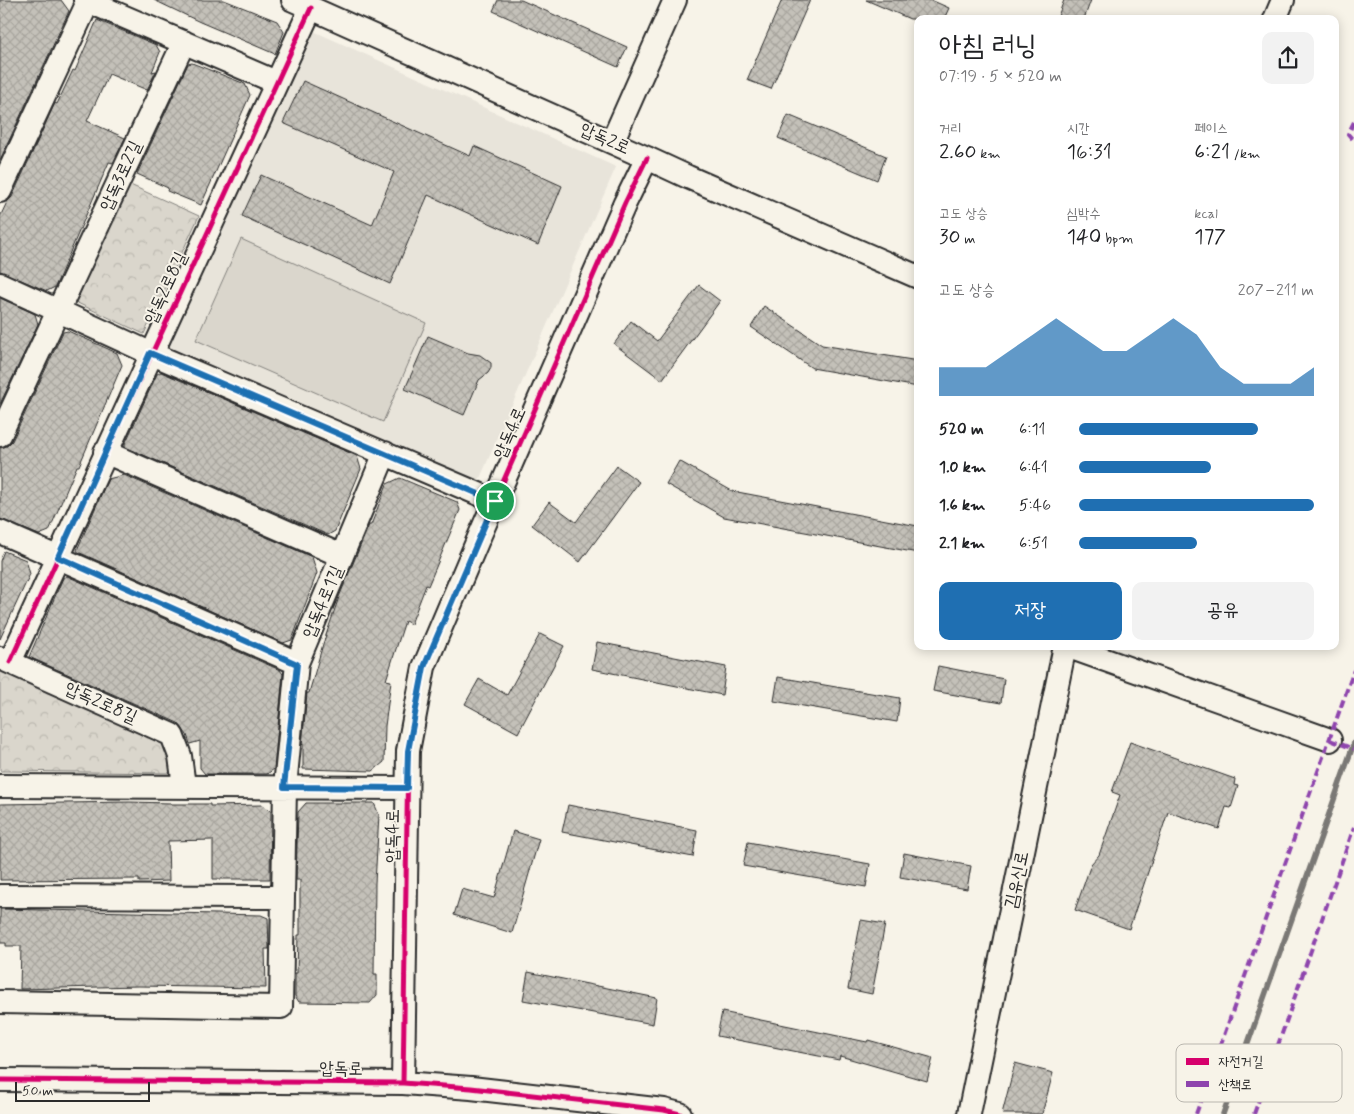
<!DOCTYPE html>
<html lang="ko">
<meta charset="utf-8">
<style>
:root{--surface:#fff;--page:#f2f2f2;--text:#202124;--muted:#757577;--accent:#1f6fb2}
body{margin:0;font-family:Mynerve,"Poor Story",sans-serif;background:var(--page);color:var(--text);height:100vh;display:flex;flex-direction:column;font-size:19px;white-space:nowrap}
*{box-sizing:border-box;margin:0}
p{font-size:16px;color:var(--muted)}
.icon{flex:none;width:28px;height:28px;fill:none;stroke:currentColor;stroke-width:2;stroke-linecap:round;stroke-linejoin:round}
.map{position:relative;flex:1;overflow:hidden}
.side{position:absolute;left:914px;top:15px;width:425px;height:635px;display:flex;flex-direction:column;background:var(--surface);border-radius:10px;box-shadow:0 2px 12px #0003}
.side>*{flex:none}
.scale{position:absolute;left:15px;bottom:12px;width:135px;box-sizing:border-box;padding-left:5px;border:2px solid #2b2b2b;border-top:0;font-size:14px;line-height:18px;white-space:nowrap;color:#2b2b2b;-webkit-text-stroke:4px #f7f3e8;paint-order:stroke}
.pin{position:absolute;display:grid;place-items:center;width:42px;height:42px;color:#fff;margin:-21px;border:2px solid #fff;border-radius:50%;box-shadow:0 1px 5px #0007}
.round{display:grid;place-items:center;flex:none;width:52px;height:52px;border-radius:10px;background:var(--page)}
.headline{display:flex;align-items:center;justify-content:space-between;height:85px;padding:0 25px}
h1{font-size:28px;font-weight:600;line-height:38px}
.figures{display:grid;grid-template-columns:repeat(3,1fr);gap:8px;height:85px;padding:5px 25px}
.figures div{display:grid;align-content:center}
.figures b{font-size:21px;font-weight:600}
.figures small{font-size:14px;font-weight:400}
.figures p{font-size:14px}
.chart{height:140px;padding:10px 25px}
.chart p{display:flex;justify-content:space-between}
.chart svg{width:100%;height:90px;margin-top:5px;fill:var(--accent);opacity:.7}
.cta{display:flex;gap:10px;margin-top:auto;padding:10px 25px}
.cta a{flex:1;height:58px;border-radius:10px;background:var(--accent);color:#fff;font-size:20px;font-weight:600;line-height:58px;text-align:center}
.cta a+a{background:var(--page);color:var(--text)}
ul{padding:0 25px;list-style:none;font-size:16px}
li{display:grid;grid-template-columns:80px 60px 1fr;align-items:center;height:38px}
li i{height:12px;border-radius:6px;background:var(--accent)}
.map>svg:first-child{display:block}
.built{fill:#e8e4da}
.forest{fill:url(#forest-crowns);stroke:#82807c}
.garden{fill:#dad6cc;stroke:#82807c}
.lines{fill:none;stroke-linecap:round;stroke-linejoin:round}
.stream{stroke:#7a7874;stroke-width:5.5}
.building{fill:url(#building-cross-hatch);stroke:#2b2b2b}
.minor-casing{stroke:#2b2b2b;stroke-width:26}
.minor{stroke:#f7f3e8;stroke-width:22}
.quiet{stroke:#8e44ad;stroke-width:4;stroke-dasharray:8 4;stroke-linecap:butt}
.cycleway-casing{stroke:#f7f3e8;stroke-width:8}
.cycleway{stroke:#d6006c;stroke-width:5}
.route-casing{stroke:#fff;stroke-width:10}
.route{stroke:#1f6fb2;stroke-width:6}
.labels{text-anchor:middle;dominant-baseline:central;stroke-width:4;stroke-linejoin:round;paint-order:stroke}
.street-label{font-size:18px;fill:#2b2b2b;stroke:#f7f3e8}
.key{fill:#f7f3e8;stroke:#bab7af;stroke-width:1}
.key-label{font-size:14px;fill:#2b2b2b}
</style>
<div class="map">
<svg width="1354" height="1114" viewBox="0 0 1354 1114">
<defs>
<pattern id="forest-crowns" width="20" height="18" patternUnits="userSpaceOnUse" patternTransform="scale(1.25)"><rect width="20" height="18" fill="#dad6cc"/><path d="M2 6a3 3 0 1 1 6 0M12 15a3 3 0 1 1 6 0" fill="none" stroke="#bbb8af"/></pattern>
<pattern id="building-cross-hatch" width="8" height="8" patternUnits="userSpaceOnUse" patternTransform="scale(1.25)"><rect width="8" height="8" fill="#c4c1b9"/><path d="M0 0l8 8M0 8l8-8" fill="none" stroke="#a9a69f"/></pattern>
</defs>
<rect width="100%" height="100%" fill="#f7f3e8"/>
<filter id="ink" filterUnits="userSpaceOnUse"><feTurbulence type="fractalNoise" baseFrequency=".02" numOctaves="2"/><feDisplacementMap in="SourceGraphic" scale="10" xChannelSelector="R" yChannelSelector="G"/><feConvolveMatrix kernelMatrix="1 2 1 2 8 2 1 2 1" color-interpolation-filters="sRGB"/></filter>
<g filter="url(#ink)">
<path class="built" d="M 300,25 L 616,167 L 474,492 L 150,353 Z"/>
<path class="forest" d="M 126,183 L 199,216 L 144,334 L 71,300 Z
M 0,666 L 168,743 L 172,773 L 0,771 Z"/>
<path class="garden" d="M 241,239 L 426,323 L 383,422 L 196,340 Z"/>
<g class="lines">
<path class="stream" d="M 1223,1114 L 1354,743"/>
</g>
<path class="building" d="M 0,0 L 61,0 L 69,11 L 0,160 Z
M 154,0 L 224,0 L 277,21 L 284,32 L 275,54 L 200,22 Z
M 498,0 L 521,0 L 627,47 L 618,67 L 493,11 Z
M 782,0 L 810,0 L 771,89 L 747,80 Z
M 866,0 L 931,0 L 949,8 L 944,19 L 910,19 Z
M 1064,0 L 1091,0 L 1084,19 L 1057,19 Z
M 97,20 L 156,45 L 160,52 L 152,72 L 156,71 L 147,90 L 109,74 L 87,121 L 125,138 L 113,163 L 109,162 L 55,287 L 47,291 L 0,271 L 0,217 L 7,202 L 12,197 L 55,103 L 57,104 L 73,70 L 75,71 Z
M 192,63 L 245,84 L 250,95 L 201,205 L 167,191 L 168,188 L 137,174 L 188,64 Z
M 303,81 L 470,156 L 474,146 L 562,186 L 538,245 L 428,195 L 390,284 L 242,216 L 261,175 L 372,225 L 394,172 L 283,123 Z
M 788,115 L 886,156 L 877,180 L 778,138 Z
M 699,285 L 720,301 L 662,380 L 614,344 L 631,321 L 657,341 Z
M 0,298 L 35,314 L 38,324 L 0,404 Z
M 764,306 L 822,345 L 918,361 L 918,387 L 812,368 L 751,327 Z
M 68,331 L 117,353 L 122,365 L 79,466 L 77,466 L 49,531 L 39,535 L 0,519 L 0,448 L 7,446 L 12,441 L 63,332 Z
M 428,336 L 468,353 L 480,355 L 491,363 L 491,368 L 488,373 L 479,380 L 464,415 L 405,389 Z
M 161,372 L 357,456 L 361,469 L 335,531 L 328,535 L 125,447 L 125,444 L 157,374 Z
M 679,461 L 732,491 L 918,526 L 918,553 L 724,517 L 666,484 Z
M 617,466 L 639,482 L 580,562 L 532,525 L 549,502 L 576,522 Z
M 124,475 L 312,557 L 317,573 L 292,640 L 283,643 L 78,552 L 77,550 L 108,479 Z
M 400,478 L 457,502 L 460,510 L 428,586 L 426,585 L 411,624 L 405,621 L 386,680 L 391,681 L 385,726 L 384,762 L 373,771 L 303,769 L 303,744 L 302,745 L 307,693 L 309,693 L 323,644 L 339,597 L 369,525 L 371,525 L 387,484 Z
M 4,551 L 26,560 L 30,574 L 0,639 L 0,561 Z
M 67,576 L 280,670 L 283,674 L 274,769 L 267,774 L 205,774 L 200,768 L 200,741 L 190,744 L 187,735 L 178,723 L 29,657 L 63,578 Z
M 540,634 L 564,646 L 518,733 L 465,704 L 479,679 L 507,695 Z
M 597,642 L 726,667 L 722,695 L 592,669 Z
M 938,666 L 1004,679 L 1001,703 L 933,691 Z
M 778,677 L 900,698 L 897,722 L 774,701 Z
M 1130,742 L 1235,779 L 1234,785 L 1238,786 L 1231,808 L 1226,807 L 1219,829 L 1168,812 L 1129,929 L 1075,910 L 1091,864 L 1099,855 L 1120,795 L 1112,792 Z
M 129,802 L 171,803 L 171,804 L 210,804 L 210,806 L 263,805 L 271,811 L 270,879 L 213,879 L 213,840 L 168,841 L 169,881 L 139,882 L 139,879 L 0,880 L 0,804 Z
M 306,803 L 374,803 L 379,815 L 375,883 L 374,974 L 377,974 L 377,995 L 370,1003 L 299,1002 L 295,996 L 295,973 L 297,973 L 298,935 L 300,935 L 300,880 L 296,880 L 298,812 Z
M 568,805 L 697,830 L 693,857 L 562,832 Z
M 513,831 L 539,839 L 512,933 L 454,915 L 462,889 L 494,898 Z
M 748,842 L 870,864 L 866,887 L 743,866 Z
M 904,853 L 971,866 L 967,889 L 900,877 Z
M 0,909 L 261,915 L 268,918 L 269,949 L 265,949 L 266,988 L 138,986 L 20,989 L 21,946 L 6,946 L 6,943 L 0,943 Z
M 861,920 L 885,924 L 872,994 L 848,989 Z
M 528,972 L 657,998 L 653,1024 L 523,1000 Z
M 722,1012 L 867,1042 L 868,1040 L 933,1058 L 927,1081 L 840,1056 L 839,1060 L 717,1036 Z
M 1015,1063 L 1053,1073 L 1042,1114 L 1002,1114 Z"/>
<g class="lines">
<defs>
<path id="minor" d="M 85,0 L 276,82
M 293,0 L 647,158 L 688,177 L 918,277
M 1275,19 L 1283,0
M 612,142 L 675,0
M 0,191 L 88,2
M 0,284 L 150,353 L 495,501
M 0,435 L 184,42
M 105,452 L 342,556
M 0,532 L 297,663
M 1066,646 L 1330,740
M 0,658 L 172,735 L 180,756 L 184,786
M 10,662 L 311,8
M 0,786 L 407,788
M 0,896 L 283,897
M 0,1002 L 281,1007 L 285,787 L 297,663 L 385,453
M 0,1080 L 403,1083 L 471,1088 L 664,1110 L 680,1114
M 403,1083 L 408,751 L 424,667 L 480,535 L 625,203 L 647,158
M 969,1114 L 1065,646"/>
</defs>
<use href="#minor" class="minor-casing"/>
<use href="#minor" class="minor"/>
<path class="quiet" d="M 1354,122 L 1348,134 L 1354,141
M 1330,740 L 1354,749
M 1196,1114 L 1354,670
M 1254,1114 L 1354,827"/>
<defs>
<path id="cycleway" d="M 10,662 L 311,8
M 0,1080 L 403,1083 L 471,1088 L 664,1110 L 680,1114
M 403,1083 L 408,751 L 424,667 L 480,535 L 625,203 L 647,158"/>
</defs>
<use href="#cycleway" class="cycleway-casing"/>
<use href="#cycleway" class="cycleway"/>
</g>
</g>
<g class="lines" filter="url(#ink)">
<defs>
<path id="route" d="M 150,353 L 495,501 L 424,667 L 408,751 L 407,788 L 284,787 L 297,664 L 58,557 Z"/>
</defs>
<use href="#route" class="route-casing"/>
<use href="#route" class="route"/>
</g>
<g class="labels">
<g class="street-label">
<text transform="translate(605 139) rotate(24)">압독2로</text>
<text transform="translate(121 176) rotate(-65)">압독3로2길</text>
<text transform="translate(166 288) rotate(-65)">압독2로8길</text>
<text transform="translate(510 433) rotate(-66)">압독4로</text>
<text transform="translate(323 602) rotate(-67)">압독4로1길</text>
<text transform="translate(101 703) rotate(24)">압독2로8길</text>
<text transform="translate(393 836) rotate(-89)">압독4로</text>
<text transform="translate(1017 880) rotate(-78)">김유신로</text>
<text transform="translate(341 1069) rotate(1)">압독로</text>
</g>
</g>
<rect x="1176" y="1044" width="166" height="58" rx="8" class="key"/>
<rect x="1186" y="1058" width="23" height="7" fill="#d6006c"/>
<rect x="1186" y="1081" width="23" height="6" fill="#8e44ad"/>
<g class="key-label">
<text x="1218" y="1066">자전거길</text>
<text x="1218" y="1089">산책로</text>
</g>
</svg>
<div class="scale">50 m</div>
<div class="pin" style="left:495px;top:501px;background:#1e9e55"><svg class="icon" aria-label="arrive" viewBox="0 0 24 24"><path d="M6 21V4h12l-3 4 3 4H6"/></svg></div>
<section class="side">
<div class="headline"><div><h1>아침 러닝</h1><p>07:19 · 5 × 520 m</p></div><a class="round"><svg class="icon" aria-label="share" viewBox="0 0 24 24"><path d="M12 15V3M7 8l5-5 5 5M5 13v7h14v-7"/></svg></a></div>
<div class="figures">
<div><p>거리</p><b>2.60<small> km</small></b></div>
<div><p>시간</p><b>16:31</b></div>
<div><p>페이스</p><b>6:21<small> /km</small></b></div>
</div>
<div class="figures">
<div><p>고도 상승</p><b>30<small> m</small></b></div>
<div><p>심박수</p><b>140<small> bpm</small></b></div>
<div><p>kcal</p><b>177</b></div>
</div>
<div class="chart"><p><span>고도 상승</span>207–211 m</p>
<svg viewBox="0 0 160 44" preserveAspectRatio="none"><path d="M0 44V30L10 30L20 30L30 22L40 14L50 6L60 14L70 22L80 22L90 14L100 6L110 14L120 30L130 38L140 38L150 38L160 30V44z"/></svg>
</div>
<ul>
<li><b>520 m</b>6:11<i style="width:76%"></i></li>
<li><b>1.0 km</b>6:41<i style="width:56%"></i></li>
<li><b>1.6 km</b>5:46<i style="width:100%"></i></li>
<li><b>2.1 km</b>6:51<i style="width:50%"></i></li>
</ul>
<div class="cta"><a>저장</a><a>공유</a></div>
</section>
</div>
